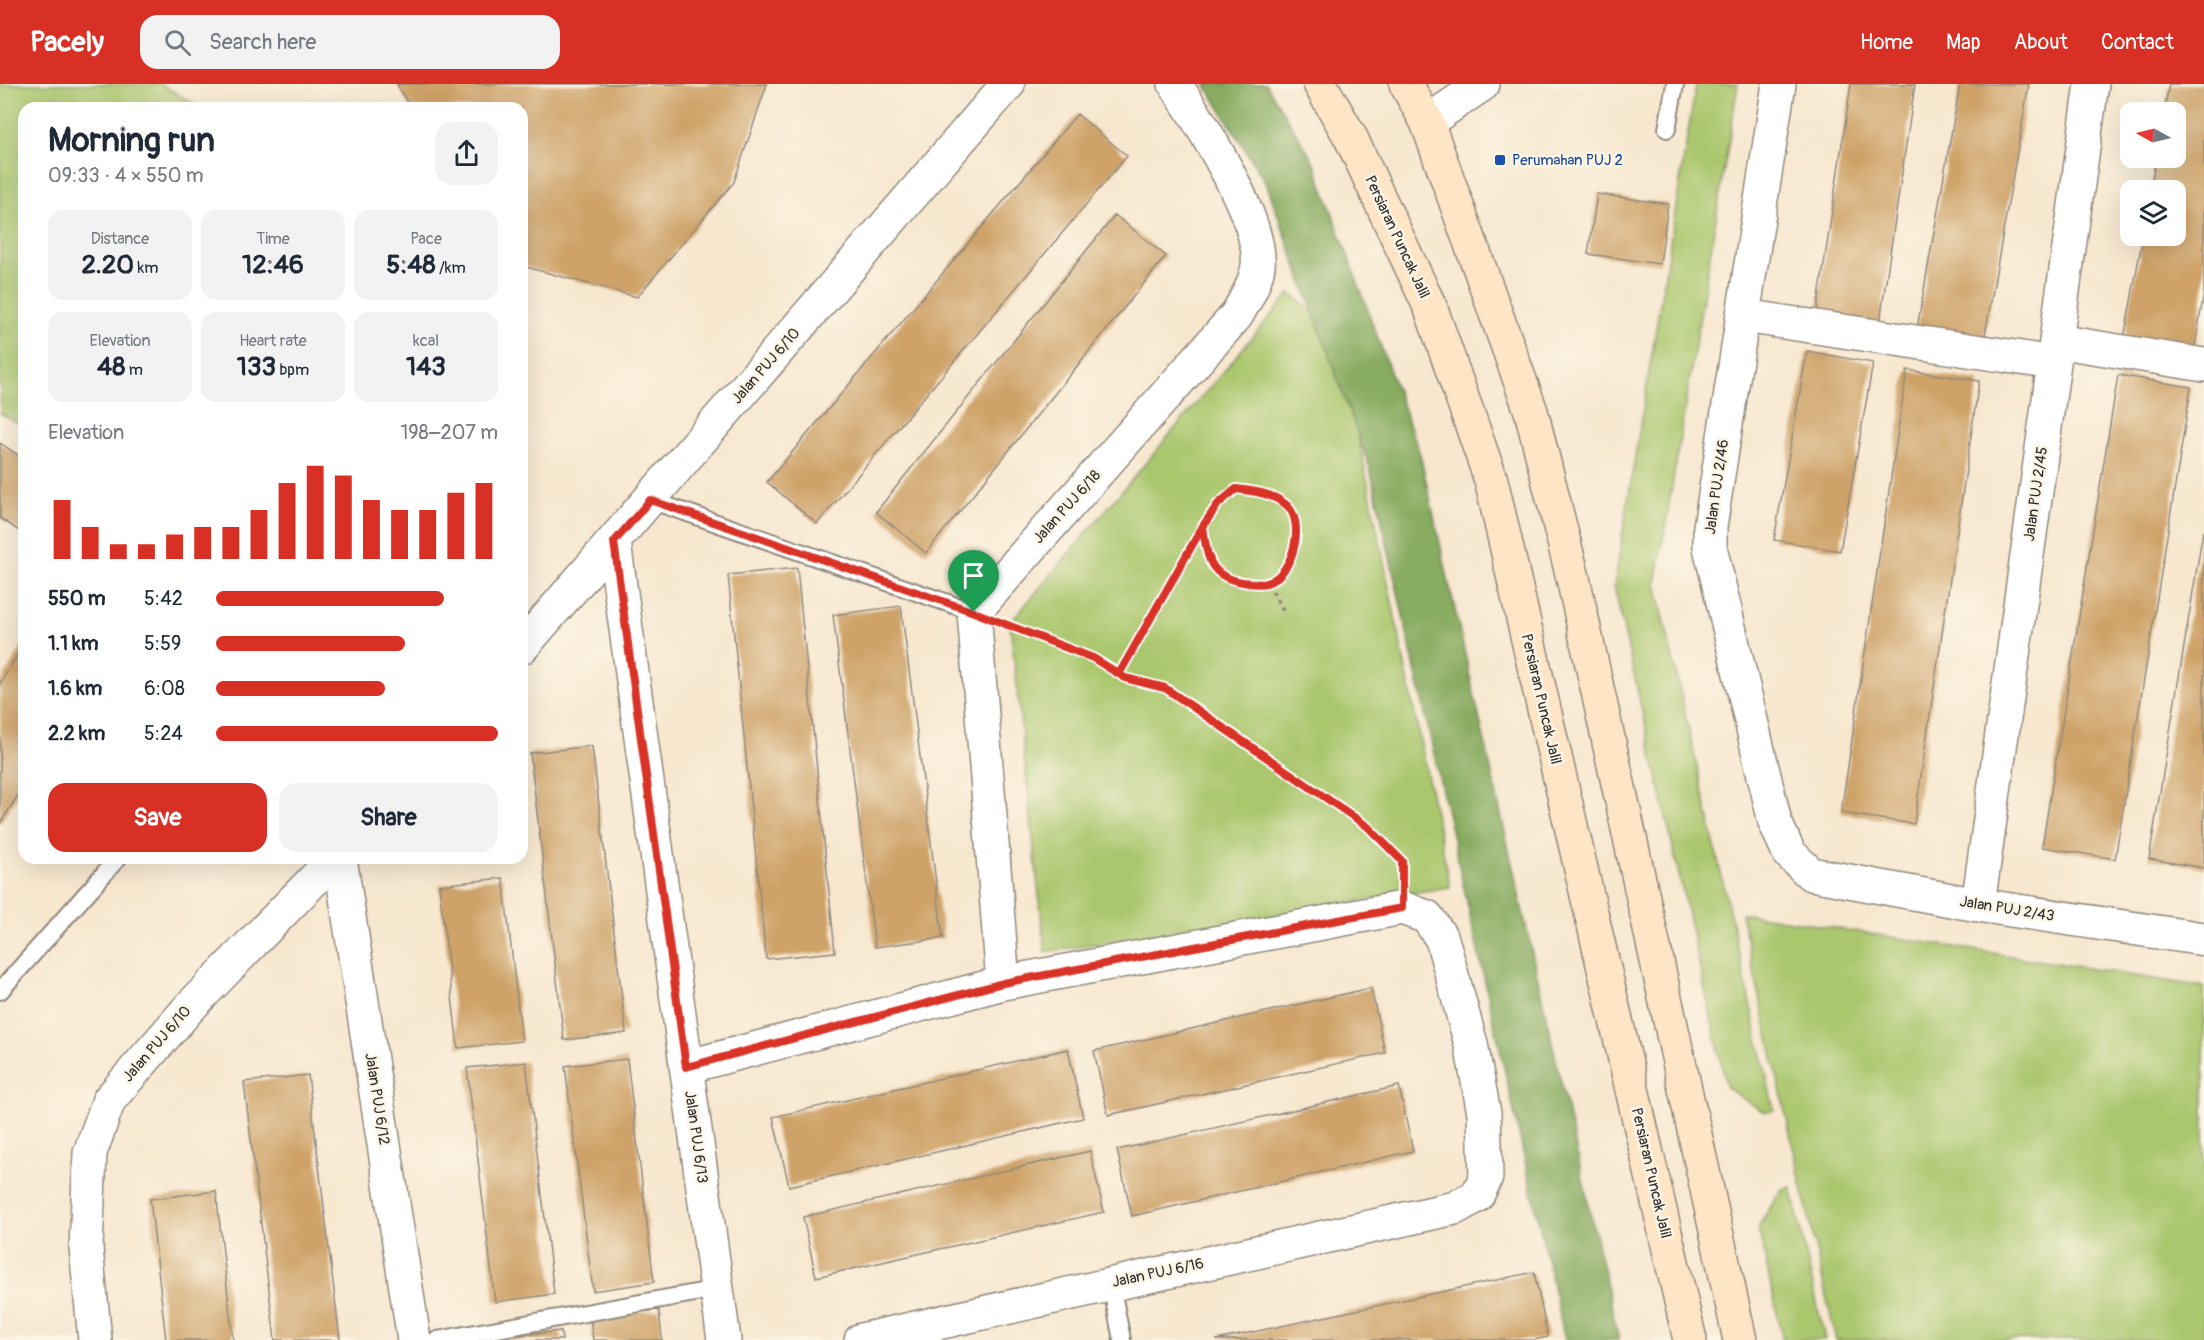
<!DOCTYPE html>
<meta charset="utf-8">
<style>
:root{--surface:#fff;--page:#f2f2f3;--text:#1f2937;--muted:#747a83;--accent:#d93025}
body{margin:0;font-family:Pangolin,sans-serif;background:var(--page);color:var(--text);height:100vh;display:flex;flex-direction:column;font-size:22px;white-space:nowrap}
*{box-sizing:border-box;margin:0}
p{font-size:20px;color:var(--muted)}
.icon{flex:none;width:33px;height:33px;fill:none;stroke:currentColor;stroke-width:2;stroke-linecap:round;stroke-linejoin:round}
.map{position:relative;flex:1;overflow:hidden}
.sheet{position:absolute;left:18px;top:18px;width:510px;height:762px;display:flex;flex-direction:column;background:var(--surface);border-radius:18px;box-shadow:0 6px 24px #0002}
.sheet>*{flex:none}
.needle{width:39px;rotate:278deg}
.tools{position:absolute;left:2120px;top:18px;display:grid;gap:12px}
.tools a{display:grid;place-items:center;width:66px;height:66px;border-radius:12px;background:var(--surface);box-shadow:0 6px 24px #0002;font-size:30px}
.pin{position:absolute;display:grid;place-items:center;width:51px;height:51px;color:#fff;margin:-62px -26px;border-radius:50% 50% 50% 0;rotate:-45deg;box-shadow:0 0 6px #0007}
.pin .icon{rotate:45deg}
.round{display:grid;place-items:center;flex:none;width:63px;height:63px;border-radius:18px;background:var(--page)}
.head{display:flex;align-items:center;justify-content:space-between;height:102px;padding:0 30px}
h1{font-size:33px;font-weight:700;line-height:45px}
.metrics{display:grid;grid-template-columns:repeat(3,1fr);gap:9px;height:102px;padding:6px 30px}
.metrics div{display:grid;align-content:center;border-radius:15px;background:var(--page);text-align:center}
.metrics b{font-size:26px;font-weight:700}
.metrics small{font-size:16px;font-weight:400}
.metrics p{font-size:16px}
.chart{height:168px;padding:12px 30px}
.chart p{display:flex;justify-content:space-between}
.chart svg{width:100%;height:108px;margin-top:6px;stroke:var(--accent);stroke-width:6}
.cta{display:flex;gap:12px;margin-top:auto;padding:12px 30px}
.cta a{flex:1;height:69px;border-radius:18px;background:var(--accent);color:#fff;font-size:24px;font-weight:700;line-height:69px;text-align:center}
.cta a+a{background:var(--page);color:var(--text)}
ul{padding:0 30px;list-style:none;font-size:20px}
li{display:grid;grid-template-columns:96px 72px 1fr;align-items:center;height:45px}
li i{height:15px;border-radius:8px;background:var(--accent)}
header{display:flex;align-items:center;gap:36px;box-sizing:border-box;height:84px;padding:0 30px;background:var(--accent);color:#fff}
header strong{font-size:28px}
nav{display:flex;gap:33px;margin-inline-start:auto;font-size:21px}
.search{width:420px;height:54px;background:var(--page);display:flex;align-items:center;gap:15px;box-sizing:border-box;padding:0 21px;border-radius:18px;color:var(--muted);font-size:22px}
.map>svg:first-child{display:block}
.green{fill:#abc76e;stroke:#6b794c;stroke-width:1.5}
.forest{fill:#88ac61;stroke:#5a6c46;stroke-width:1.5}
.building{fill:#cea267}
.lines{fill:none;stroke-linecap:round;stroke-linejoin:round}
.lane-casing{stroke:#91897d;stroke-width:20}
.street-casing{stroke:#91897d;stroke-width:36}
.secondary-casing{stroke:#91897d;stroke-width:36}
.path{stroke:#91897d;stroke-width:4;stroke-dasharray:4.5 4.5;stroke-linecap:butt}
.lane{stroke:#fff;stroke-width:16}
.street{stroke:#fff;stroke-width:33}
.secondary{stroke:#fde5c5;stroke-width:33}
.route-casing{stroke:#fff;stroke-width:12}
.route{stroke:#d93025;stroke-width:8}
.transit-dot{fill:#1a4fb4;stroke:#fcf5e5;stroke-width:2}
.labels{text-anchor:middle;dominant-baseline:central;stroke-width:5;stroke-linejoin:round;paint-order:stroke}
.transit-label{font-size:15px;fill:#164399;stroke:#fcf5e5;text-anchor:start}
.street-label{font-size:15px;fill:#2b2b2b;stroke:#fcf5e5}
</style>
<header>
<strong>Pacely</strong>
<div class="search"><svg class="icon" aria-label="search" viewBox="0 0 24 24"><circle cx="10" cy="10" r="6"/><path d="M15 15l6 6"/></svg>Search here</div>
<nav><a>Home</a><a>Map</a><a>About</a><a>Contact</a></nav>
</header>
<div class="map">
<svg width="2204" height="1256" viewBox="0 0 2204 1256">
<rect width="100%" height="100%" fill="#fcf5e5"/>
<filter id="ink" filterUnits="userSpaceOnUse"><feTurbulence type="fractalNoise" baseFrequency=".0167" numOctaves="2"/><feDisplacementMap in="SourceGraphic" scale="12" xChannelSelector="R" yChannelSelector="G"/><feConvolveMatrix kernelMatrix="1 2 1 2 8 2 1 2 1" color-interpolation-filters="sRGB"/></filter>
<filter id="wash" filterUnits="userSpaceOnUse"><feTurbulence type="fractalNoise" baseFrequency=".008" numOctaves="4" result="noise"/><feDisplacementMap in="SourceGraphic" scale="24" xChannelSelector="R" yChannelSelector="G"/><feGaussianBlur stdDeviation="1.35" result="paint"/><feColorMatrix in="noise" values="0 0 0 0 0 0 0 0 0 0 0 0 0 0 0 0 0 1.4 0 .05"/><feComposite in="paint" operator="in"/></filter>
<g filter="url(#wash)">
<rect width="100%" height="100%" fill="#f7e7cf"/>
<path class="green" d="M 0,0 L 161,0 L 201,24 L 24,24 L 24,343 L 0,329 Z
M 1696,0 L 1738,0 L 1656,500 L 1774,1026 L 1764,1028 L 1727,1004 L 1614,502 Z
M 1290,209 L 1337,248 L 1450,803 L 1045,868 L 1010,539 Z
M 1741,829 L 2204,903 L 2204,1256 L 1836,1256 Z
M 1791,1103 L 1825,1256 L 1783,1256 L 1758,1143 L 1782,1105 Z"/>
<path class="forest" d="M 1205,0 L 1266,0 L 1314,78 L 1420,370 L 1619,1256 L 1565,1256 L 1370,384 L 1267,101 Z"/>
<g id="blocks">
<path class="building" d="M 397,0 L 767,0 L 734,98 L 637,213 L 522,182 L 522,24 L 410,24 Z
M 1851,0 L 1915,0 L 1879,244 L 1816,234 Z
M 1960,0 L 2029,0 L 1983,263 L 1916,251 Z
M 2169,0 L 2204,0 L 2204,208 L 2194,268 L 2124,255 L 2143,152 L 2175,152 L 2175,106 L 2150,106 L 2156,74 L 2175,74 L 2175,28 L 2164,28 Z
M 1077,30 L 1127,72 L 817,440 L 767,398 Z
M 1597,110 L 1668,120 L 1660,180 L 1588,170 Z
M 1115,131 L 1166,172 L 926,469 L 876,428 Z
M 1807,267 L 1873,279 L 1840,467 L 1774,456 Z
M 1907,286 L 1979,297 L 1914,740 L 1841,729 Z
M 2118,291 L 2191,303 L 2115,775 L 2042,763 Z
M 0,359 L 24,375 L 24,450 L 0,434 Z
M 2203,447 L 2204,447 L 2204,784 L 2149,775 Z
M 797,484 L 835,868 L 766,875 L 728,491 Z
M 901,522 L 943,854 L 875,863 L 833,531 Z
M 24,560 L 24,702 L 0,740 L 0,599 Z
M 592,662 L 626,949 L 564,956 L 530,669 Z
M 503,794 L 522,957 L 458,964 L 439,801 Z
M 1371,904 L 1385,969 L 1108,1031 L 1094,967 Z
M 1068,965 L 1083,1034 L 789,1102 L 773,1033 Z
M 627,975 L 654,1198 L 593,1207 L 565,982 Z
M 526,978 L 554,1210 L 495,1218 L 467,984 Z
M 308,991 L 340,1256 L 275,1256 L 244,998 Z
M 1399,1002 L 1413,1067 L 1132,1132 L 1117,1066 Z
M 1090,1067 L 1104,1128 L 816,1193 L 803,1133 Z
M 216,1107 L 233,1256 L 166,1256 L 150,1115 Z
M 1534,1188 L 1548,1253 L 1534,1256 L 1216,1256 Z
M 659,1226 L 662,1256 L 593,1256 L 590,1232 Z
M 561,1247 L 562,1256 L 488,1256 L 488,1254 Z"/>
</g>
</g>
<g filter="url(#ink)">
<use href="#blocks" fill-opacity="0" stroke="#91897d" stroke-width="1.5"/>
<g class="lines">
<defs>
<path id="lane" d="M 1667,45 L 1675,0
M 650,416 L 974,528
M 0,907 L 118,774
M 1111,1200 L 1122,1256
M 437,1256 L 717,1205"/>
<path id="street" d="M 1779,0 L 1710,443 L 1710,463 L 1775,738 L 1789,769 L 1811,790 L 1978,821 L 2204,855
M 1427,38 L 1483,0
M 1744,232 L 2054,279
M 2056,257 L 2204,281
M 614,458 L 724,1256
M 522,563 L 1008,0
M 340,774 L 414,1256
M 1978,821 L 2054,279 L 2056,257 L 2092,0
M 1003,899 L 974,528 L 1236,232 C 1245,217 1255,200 1258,182 C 1263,137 1201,39 1175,0
M 686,983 L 1003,899 L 1402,824 L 1427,833 L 1442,855 L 1471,960 L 1484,1029 L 1486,1093 L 1477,1112 L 1455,1124 L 861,1256
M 95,1256 L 86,1164 L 90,1069 L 109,1016 L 190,923 L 335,774"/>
<path id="secondary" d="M 1320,0 L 1351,54 L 1431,225 L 1491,396 L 1690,1256
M 1406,0 L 1427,38 L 1531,327 L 1573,494 L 1740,1256"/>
</defs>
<use href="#lane" class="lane-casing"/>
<use href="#street" class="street-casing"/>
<use href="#secondary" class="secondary-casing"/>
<path class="path" d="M 1268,499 L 1285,530
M 1008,541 L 1093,574 L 1125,594 L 1165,604 L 1367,742 L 1402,777 L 1402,791
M 1119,590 L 1203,442 L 1218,420 L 1236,405 C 1253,407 1271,408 1285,419 C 1303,434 1296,467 1285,484 C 1281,490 1274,495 1267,499 C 1244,502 1215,497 1207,471 C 1204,462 1204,451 1203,442"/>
<use href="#lane" class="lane"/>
<use href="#street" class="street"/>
<use href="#secondary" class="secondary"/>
</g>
</g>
<g class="lines" filter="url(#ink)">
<defs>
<path id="route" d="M 974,528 L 650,416 L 614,458 L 686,983 L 1003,899 L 1402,824 L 1402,777 L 1367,742 L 1165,604 L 1125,594 L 1119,590 L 1203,442 L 1218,420 L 1236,405 C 1253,407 1270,409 1284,419 C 1308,435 1293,493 1266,499 C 1259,501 1250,499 1243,498 C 1208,493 1207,472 1203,442 L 1119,590 L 1093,574 L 974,528"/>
</defs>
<use href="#route" class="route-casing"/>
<use href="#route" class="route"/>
</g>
<rect class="transit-dot" x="1494" y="70" width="12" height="12" rx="3"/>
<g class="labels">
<g class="transit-label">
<text x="1512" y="76">Perumahan PUJ 2</text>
</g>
<g class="street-label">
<text transform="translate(1397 153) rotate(65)">Persiaran Puncak Jalil</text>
<text transform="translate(766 282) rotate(-49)">Jalan PUJ 6/10</text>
<text transform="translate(1717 403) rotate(-82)">Jalan PUJ 2/46</text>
<text transform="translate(2036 410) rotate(-82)">Jalan PUJ 2/45</text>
<text transform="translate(1067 423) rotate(-48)">Jalan PUJ 6/18</text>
<text transform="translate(1541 615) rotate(77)">Persiaran Puncak Jalil</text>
<text transform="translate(2007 825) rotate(9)">Jalan PUJ 2/43</text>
<text transform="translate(157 960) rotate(-49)">Jalan PUJ 6/10</text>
<text transform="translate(377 1015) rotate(81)">Jalan PUJ 6/12</text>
<text transform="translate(696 1053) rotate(82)">Jalan PUJ 6/13</text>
<text transform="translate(1651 1089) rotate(77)">Persiaran Puncak Jalil</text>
<text transform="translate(1158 1189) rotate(-12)">Jalan PUJ 6/16</text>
</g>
</g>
</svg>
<div class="tools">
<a><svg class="needle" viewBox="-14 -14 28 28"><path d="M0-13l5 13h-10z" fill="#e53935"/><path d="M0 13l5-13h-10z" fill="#747a83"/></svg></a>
<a><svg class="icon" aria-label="layers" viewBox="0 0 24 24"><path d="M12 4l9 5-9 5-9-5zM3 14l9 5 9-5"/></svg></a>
</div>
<div class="pin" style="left:974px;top:528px;background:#1e9e55"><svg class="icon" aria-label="arrive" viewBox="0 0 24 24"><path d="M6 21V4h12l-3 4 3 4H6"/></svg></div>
<section class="sheet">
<div class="head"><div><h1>Morning run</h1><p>09:33 · 4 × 550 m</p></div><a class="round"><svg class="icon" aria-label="share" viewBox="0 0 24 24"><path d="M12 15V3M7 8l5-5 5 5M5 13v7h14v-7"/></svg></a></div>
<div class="metrics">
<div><p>Distance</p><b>2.20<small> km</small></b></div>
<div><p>Time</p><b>12:46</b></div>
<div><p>Pace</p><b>5:48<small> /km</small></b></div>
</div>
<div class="metrics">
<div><p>Elevation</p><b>48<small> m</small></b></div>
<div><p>Heart rate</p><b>133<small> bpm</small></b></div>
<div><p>kcal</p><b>143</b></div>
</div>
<div class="chart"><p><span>Elevation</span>198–207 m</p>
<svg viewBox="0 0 160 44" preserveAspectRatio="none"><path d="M5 44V20M15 44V31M25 44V38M35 44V38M45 44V34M55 44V31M65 44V31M75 44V24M85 44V13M95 44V6M105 44V10M115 44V20M125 44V24M135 44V24M145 44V17M155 44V13"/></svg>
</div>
<ul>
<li><b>550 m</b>5:42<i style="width:81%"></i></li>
<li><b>1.1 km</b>5:59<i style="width:67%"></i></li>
<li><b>1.6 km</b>6:08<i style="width:60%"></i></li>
<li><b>2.2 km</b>5:24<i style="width:100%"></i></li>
</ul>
<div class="cta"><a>Save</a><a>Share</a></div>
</section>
</div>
